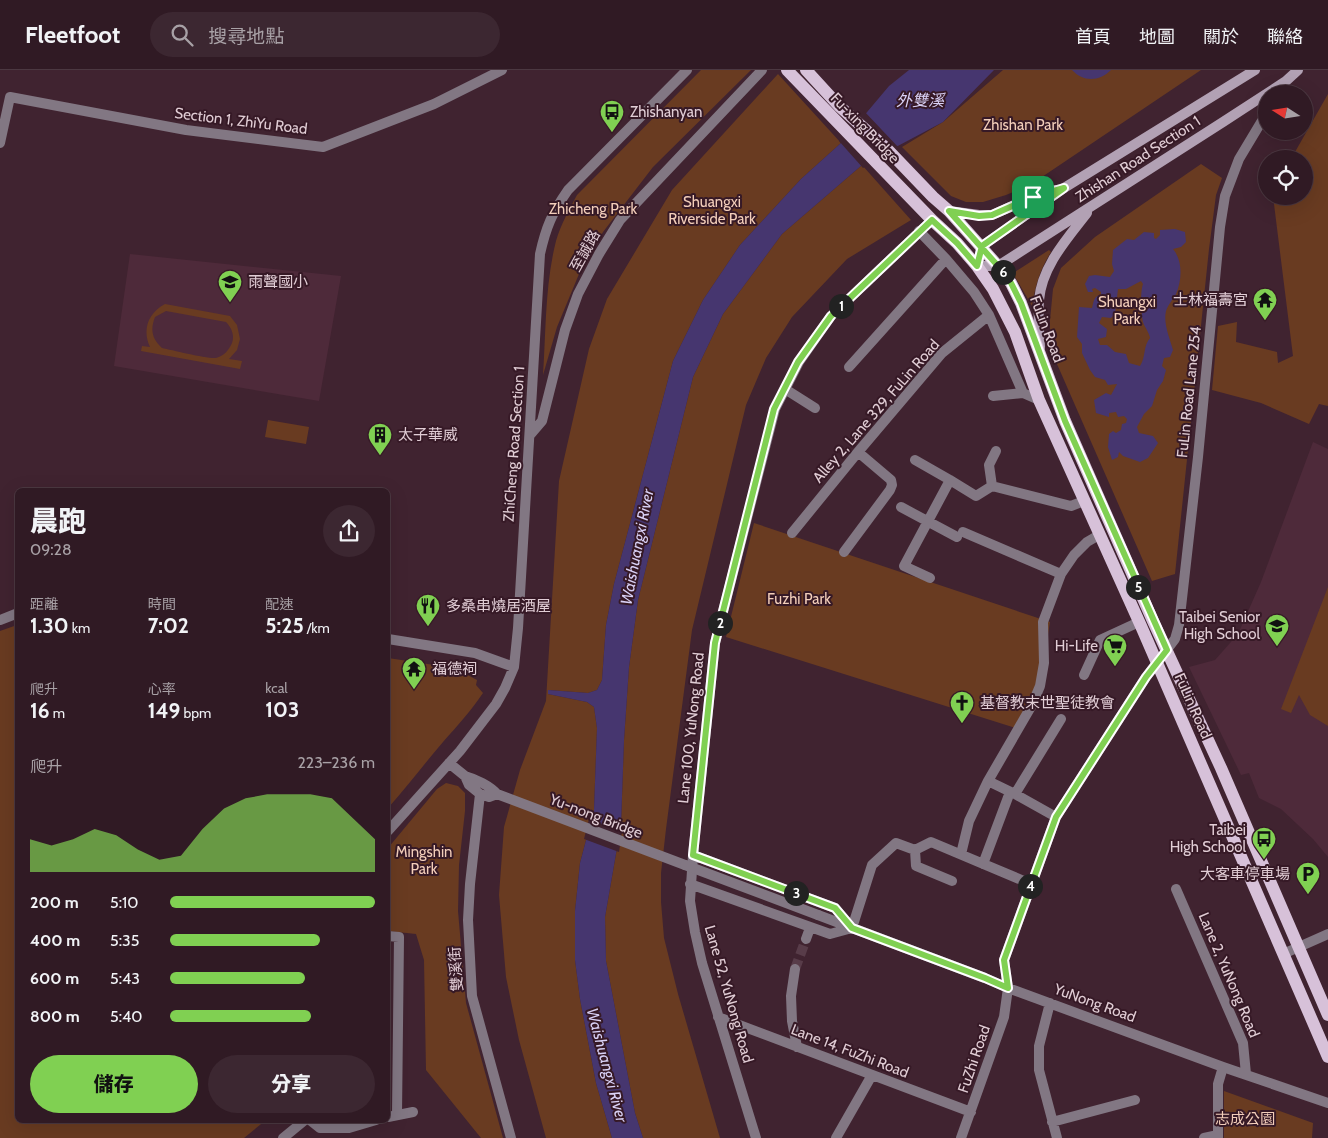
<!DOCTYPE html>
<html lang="zh-TW">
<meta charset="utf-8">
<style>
:root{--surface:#301a24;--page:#3c2731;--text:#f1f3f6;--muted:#a8a1a6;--line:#4b3841;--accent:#80d052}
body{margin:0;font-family:Cabin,"Noto Sans TC",sans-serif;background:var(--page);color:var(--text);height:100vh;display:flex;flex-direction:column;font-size:19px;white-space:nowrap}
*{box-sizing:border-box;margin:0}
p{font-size:16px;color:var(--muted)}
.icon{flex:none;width:28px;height:28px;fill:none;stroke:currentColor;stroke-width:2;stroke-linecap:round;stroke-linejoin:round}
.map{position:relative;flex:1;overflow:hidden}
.side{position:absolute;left:15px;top:418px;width:375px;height:635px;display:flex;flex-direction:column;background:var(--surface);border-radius:8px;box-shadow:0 5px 20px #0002,0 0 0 1px var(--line)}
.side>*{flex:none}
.needle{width:32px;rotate:282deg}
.fabs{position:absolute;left:1258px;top:15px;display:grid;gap:10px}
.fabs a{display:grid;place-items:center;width:55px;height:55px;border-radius:50%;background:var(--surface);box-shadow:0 5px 20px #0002,0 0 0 1px var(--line);font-size:25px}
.pin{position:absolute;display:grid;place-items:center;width:42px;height:42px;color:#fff;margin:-21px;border-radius:10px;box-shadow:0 2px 8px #0006}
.km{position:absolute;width:25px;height:25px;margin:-12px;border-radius:50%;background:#222;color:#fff;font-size:14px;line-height:25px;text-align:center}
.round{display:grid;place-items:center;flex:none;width:52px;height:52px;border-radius:26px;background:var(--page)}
.summary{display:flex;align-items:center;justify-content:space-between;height:85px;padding:0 15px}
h1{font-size:28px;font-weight:800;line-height:38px}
.figures{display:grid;grid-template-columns:repeat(3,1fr);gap:8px;height:85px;padding:5px 15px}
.figures div{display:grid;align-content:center}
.figures b{font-size:21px;font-weight:800}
.figures small{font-size:14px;font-weight:400}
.figures p{font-size:14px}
.chart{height:140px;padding:10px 15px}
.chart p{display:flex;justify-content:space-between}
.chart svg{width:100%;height:90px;margin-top:5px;fill:var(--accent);opacity:.7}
.button{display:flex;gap:10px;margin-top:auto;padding:10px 15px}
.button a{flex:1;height:58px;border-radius:30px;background:var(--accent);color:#111;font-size:20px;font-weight:800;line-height:58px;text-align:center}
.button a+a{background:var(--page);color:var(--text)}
ul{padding:0 15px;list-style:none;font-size:16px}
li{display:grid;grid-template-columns:80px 60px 1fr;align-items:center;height:38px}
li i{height:12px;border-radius:6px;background:var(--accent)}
header{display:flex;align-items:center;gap:30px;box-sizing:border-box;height:70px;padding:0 25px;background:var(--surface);border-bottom:1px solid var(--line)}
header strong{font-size:24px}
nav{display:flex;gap:28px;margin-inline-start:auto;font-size:18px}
.search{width:350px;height:45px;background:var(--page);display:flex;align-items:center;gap:12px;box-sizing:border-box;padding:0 18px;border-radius:28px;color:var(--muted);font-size:19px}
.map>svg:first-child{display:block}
.built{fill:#4e2a3a}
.green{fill:#693b21;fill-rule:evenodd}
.water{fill:#46366f;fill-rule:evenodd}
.pier{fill:#402330}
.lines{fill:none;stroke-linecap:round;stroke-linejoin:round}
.minor-tunnel{stroke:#583c49;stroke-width:10;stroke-dasharray:10 5;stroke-linecap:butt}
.minor{stroke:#827783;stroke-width:10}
.secondary{stroke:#b2a1b4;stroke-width:10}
.primary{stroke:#d7c1d9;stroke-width:12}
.minor-bridge{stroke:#827783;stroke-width:10}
.route-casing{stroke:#fff;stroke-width:10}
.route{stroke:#80d052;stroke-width:6}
.labels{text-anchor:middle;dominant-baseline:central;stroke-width:4;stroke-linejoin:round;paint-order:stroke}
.poi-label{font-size:15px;fill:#e1cdd5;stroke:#361926;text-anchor:start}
.street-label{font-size:15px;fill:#e1cdd5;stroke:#361926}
.park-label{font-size:15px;fill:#f3ceba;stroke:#361926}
.water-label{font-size:16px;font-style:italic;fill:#d9d1f6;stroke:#361926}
</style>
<header>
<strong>Fleetfoot</strong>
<div class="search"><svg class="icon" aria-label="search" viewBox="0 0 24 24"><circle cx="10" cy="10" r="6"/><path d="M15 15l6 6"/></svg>搜尋地點</div>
<nav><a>首頁</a><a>地圖</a><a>關於</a><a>聯絡</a></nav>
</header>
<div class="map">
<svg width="1328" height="1068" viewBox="0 0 1328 1068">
<rect width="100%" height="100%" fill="#402330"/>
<path class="built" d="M 130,184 L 341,206 L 319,331 L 114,296 Z
M 1313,372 L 1328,379 L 1328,787 L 1313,769 L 1281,739 L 1259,728 L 1249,703 L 1241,705 L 1189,597 L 1215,590 L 1238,564 L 1261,512 Z"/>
<path class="green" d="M 701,0 L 751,0 L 653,97 L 603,162 L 579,204 L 557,257 L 543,305 C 546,261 545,214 556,171 C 561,154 569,140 577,125 Z
M 1003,0 L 1201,0 L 1030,115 L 1006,125 L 983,132 L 966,132 L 951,126 L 902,77 L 943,52 Z
M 778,4 L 841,73 L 801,109 L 740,175 L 703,230 L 673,291 L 614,514 L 606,555 L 602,610 L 597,620 L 588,623 L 548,620 L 548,624 L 587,632 L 594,637 L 597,658 L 594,740 L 580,793 L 575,841 L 575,890 L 580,929 L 596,1013 L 612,1068 L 546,1068 L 519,970 L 506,907 L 499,825 L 504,757 L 520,700 L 546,631 L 559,411 L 589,279 L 607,229 L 672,120 Z
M 1328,24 L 1328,336 L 1319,334 L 1309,354 L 1261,333 L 1212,320 L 1218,256 L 1237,252 L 1236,272 L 1277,282 L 1278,293 L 1293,286 L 1273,126 L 1304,126 L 1304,89 L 1291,89 Z
M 1201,94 L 1222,108 L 1216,125 L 1209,179 L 1175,504 L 1152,511 L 1050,278 L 1050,250 L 1053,219 L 1061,198 L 1095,167 Z
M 862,95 L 911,150 L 847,189 L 792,247 L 766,288 L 746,335 L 692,560 L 666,759 L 661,803 L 661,832 L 664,868 L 678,924 L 720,1068 L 643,1068 L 635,1043 L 606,891 L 605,847 L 621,755 L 624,670 L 629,597 L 638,530 L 693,307 L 723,244 L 782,164 Z
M 1049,180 L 1051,182 C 1040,199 1035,217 1032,236 L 1014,205 L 1015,202 Z
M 165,234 L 230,246 L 237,255 L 240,269 L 237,280 L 229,289 L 242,291 L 240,299 L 141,281 L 142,276 L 150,277 C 142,260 148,243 165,234 ZM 166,241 L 226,252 C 231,257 235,265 232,273 C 229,280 224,286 216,288 C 207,289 172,280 162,278 C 152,269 150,260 155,247 Z
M 268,350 L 309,357 L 306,374 L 265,367 Z
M 754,453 L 1050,552 L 1036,638 L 1022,660 L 726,567 Z
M 1328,517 L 1328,656 L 1310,645 L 1299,625 L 1291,643 L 1281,639 Z
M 17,555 L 18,1050 L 266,1050 L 244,1068 L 0,1068 L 0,561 Z
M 388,588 L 454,598 L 477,610 L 476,615 L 483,623 C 471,641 457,656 443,672 C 424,694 407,717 388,738 Z
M 446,713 L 458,716 L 465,723 L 465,741 L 459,795 L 458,841 L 466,933 L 503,1068 L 481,1068 L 426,1000 L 424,890 L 416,864 L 388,861 L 388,778 L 437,719 Z
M 1224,1021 L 1313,1053 L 1312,1068 L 1224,1068 Z"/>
<path class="water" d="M 909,0 L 994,0 L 943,52 L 862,95 L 782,164 L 723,244 L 693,307 L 638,530 L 629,597 L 624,670 L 621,755 L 605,847 L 606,891 L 635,1043 L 643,1068 L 612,1068 L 596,1013 L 580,929 L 575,890 L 575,841 L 580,793 L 594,740 L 597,658 L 594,637 L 587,632 L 548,624 L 548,620 L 588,623 L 597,620 L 602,610 L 606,555 L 614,514 L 673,291 L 703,230 L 740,175 L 801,109 L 841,73 L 889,16 Z
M 1072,0 L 1111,0 C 1099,12 1083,12 1072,0 Z
M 1175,159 L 1185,162 L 1186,172 L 1181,177 L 1173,179 C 1183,191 1182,210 1176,224 C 1173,229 1168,235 1166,241 C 1163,253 1170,269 1173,280 L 1170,287 L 1164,288 L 1162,296 L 1166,300 L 1163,311 L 1157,320 L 1152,336 L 1144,344 L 1137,357 L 1139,363 L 1153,366 L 1158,373 L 1148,388 L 1140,392 L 1123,386 L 1119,382 L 1118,387 L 1112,390 L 1108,377 L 1109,364 L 1113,361 L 1116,363 L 1121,360 L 1122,354 L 1126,353 L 1127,349 L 1124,346 L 1118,347 L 1116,342 L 1109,343 L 1109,347 L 1096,343 L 1094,330 L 1106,323 L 1111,325 L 1117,314 L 1108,315 L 1105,310 L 1095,307 L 1090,300 L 1082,283 L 1082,274 L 1077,267 L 1079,237 L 1092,238 C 1094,230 1094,226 1101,225 L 1101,222 L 1095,218 L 1092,219 L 1093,222 L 1088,222 L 1085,214 L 1089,206 L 1095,205 L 1110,207 L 1114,201 L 1112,194 L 1113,180 L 1127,169 L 1134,170 L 1144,162 L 1154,163 L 1154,168 L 1156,169 L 1160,165 L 1160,160 ZM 1141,211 L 1143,214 C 1140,222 1141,244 1143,252 C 1145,258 1149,262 1150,268 C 1143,276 1146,287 1140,296 L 1129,293 L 1126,284 L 1115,282 L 1107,275 L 1100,275 L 1098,269 L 1106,267 L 1107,259 L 1099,253 L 1102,247 L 1111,248 L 1115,244 L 1118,219 L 1126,219 Z"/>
<path class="pier" d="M 864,41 L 899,78 L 863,98 L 839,71 Z
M 589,749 L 622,762 L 619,782 L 584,769 Z"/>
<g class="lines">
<path class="minor-tunnel" d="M 795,899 L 806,869"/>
<path class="minor" d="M 0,73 L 10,27 L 186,60 L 323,77 L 434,34 L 502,0
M 919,161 L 946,189 L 974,222 L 989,245 L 1023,323 L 1039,330
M 849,297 L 946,189
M 785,319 L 815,338
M 993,326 L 1023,323
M 530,365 L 542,351 L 565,260 L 578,224 L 599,184 L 620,150 L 762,0
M 915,390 L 950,410
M 992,416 L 989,395 L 996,381
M 901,437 L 957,467
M 963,462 L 1061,504
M 792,463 L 858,382 L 942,283 L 989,245
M 844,482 L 890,420 L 892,415 L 891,410 L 858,382
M 930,508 L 904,496 L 950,410 L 976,426 L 992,416 L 1071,436 L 1084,431
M 0,550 L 18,543
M 388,569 L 475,583 L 514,597
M 1084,605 L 1100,570 L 1139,552
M 449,693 L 465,706 L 469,715 L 480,724 L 489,727 L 497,724
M 465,706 C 476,709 490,716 497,724
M 988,711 L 1015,724 L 1056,747
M 480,724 L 470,814 L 468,850 L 472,926 L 511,1068
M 497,724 L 685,795
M 1015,724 L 1061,649
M 388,761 L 460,681 L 496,634 L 505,618 L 514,597 L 518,558 L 540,184 C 546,157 552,143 568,120 L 687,0
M 915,780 L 916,796 L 952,811
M 961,784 L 969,751 L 988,711 L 1032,635 L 1040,616 L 1044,593 L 1043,552 L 1061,504 L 1074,485 L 1087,472 L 1099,465
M 693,785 L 835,838 L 851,857
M 983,794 L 1010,722
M 690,814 L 830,864 L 852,858
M 1176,819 L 1243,973 L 1246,1004
M 818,845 L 985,908 L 1008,918 L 1223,997 L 1328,1033
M 852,858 L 872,795 L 896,773 L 915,780 L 931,772 L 1031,814
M 388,866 L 399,867 L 397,1044
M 806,869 L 810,858
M 1283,884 L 1328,864
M 795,899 L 791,926 L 792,951 L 797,977
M 1050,933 L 1039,976 L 1039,1000 L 1057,1068
M 718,947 L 971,1042
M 388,1047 L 413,1042
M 310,1050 L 320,1058 L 349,1058 L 376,1050
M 1052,1052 L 1135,1030
M 283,1068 L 305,1050
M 756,1068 L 702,893 L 695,862 L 690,831 L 693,785 L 715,573 L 775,339 L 799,292 L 831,246 L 932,150
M 836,1068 L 872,1005
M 961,1068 L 1004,947 L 1008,918 L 1004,890 L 1056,747 L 1146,607 L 1175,569 L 1179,555 L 1198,387 L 1220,157 L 1225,126 L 1239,89 L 1266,44
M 1204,1068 L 1218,1065
M 1218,1068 L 1218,1014 L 1223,997"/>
<path class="secondary" d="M 1255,0 L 1064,118 L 982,176 L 977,196 L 998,196 L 1223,52 L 1286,11 L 1298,0
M 949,141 L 979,145 L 992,145 L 1033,127 L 1056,120
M 1040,277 C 1039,262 1038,246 1039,230 C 1042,196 1067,169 1087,143"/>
<path class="primary" d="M 787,0 L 932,150 L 957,173 L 977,196 L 993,219 L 1015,262 L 1039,330 L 1141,556 L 1328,987
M 806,0 L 839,36 L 887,79 L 933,127 L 949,141 L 998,196 L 1011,213 L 1021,233 L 1065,351 L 1153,551 L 1221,698 L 1328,945"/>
<path class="minor-bridge" d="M 685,795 L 818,845"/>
</g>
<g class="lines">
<defs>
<path id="route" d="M 1033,127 L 1064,118 L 982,176 L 977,196 L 957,173 L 932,150 L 831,246 L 798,292 L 774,339 L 715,573 L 693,785 L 835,838 L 852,858 L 985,908 L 1008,918 L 1004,890 L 1056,747 L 1146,607 L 1167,580 L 1065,351 L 1021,233 L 1011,213 L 998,196 L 949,141 L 979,146 L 992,145 L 1033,127"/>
</defs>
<use href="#route" class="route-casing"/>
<use href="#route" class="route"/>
</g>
<defs>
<symbol id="bus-pin" viewBox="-11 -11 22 30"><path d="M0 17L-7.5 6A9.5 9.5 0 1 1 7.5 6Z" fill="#80d052" stroke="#361926"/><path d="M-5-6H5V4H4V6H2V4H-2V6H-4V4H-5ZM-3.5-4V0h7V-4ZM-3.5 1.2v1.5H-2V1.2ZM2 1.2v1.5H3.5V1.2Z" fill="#111"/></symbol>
<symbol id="school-pin" viewBox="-11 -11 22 30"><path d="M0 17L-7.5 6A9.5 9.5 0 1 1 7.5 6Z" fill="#80d052" stroke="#361926"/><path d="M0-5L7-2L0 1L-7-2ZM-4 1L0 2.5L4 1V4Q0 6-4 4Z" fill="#111"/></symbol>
<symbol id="temple-pin" viewBox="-11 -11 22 30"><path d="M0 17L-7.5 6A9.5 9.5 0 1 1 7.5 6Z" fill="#80d052" stroke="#361926"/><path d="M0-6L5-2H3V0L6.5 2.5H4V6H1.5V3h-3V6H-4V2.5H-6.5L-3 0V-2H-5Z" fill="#111"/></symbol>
<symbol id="building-pin" viewBox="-11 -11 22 30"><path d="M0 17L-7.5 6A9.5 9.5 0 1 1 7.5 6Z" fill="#80d052" stroke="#361926"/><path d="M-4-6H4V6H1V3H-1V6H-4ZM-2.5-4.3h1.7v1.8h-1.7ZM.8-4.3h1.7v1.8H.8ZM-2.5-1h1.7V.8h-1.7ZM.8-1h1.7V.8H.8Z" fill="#111"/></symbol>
<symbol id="restaurant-pin" viewBox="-11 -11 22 30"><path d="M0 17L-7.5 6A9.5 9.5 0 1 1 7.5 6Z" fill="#80d052" stroke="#361926"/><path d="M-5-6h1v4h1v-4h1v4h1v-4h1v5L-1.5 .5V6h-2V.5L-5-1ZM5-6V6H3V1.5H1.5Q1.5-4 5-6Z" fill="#111"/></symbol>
<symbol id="supermarket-pin" viewBox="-11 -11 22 30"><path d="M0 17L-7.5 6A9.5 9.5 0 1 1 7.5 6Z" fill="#80d052" stroke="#361926"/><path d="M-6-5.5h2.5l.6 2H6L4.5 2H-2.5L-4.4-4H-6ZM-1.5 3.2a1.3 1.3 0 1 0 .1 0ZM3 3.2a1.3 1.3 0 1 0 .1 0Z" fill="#111"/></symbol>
<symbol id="church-pin" viewBox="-11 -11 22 30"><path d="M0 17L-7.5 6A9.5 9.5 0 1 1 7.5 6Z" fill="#80d052" stroke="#361926"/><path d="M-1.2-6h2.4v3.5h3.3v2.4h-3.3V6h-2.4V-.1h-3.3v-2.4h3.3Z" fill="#111"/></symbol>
<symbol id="parking-pin" viewBox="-11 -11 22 30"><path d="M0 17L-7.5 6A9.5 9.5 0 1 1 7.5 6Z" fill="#80d052" stroke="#361926"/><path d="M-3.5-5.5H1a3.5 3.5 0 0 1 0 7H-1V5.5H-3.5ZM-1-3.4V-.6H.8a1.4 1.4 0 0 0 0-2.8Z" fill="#111"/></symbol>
</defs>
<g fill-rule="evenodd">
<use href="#bus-pin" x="598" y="28" width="28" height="38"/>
<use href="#school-pin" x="216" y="198" width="28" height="38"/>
<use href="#temple-pin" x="1251" y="216" width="28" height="38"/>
<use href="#building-pin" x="366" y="351" width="28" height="38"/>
<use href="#restaurant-pin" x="414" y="522" width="28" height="38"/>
<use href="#school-pin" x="1263" y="542" width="28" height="38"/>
<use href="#supermarket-pin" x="1101" y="562" width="28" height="38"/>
<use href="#temple-pin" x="400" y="585" width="28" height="38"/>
<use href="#church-pin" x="948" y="619" width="28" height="38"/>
<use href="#bus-pin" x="1250" y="755" width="28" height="38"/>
<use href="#parking-pin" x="1294" y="790" width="28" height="38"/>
</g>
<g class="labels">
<g class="poi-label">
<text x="630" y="42">Zhishanyan</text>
<text x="248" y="212">雨聲國小</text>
<text x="1248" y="230" text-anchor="end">士林福壽宮</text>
<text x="398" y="365">太子華威</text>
<text x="446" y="536">多桑串燒居酒屋</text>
<text x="1260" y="547" text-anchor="end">Taibei Senior<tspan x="1260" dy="17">High School</tspan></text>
<text x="1098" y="576" text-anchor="end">Hi-Life</text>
<text x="432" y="599">福德祠</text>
<text x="980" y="633">基督教末世聖徒教會</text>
<text x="1246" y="760" text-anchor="end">Taibei<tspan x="1246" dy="17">High School</tspan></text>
<text x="1290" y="804" text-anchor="end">大客車停車場</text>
</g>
<g class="street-label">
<text transform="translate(241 51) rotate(7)">Section 1, ZhiYu Road</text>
<text transform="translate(865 58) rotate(46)">Fu-xing Bridge</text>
<text transform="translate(1138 89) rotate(-33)">Zhishan Road Section 1</text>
<text transform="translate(585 181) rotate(-61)">至誠路</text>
<text transform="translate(1047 259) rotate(69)">FuLin Road</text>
<text transform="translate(1189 322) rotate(-84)">FuLin Road Lane 254</text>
<text transform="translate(876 341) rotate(-49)">Alley 2, Lane 329, FuLin Road</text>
<text transform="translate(514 374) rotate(-86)">ZhiCheng Road Section 1</text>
<text transform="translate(1193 636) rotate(66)">FuLin Road</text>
<text transform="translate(691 658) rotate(-84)">Lane 100, YuNong Road</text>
<text transform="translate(596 746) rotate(21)">Yu-nong Bridge</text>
<text transform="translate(456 899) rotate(-94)">雙溪街</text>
<text transform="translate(1229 905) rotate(67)">Lane 2, YuNong Road</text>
<text transform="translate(729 924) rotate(74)">Lane 52, YuNong Road</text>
<text transform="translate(1095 933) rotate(20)">YuNong Road</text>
<text transform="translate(850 981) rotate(21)">Lane 14, FuZhi Road</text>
<text transform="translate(974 989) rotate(-71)">FuZhi Road</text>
</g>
<g class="park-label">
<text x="1023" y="55">Zhishan Park</text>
<text x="712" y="132">Shuangxi<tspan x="712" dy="17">Riverside Park</tspan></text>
<text x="593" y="139">Zhicheng Park</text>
<text x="1127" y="232">Shuangxi<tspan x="1127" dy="17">Park</tspan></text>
<text x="799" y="529">Fuzhi Park</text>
<text x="424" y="782">Mingshin<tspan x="424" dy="17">Park</tspan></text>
<text x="1245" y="1049">志成公園</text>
</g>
<g class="water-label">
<text x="920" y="30">外雙溪</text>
<text transform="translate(637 477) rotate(-79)">Waishuangxi River</text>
<text transform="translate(607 995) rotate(75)">Waishuangxi River</text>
</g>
</g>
</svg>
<div class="fabs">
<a><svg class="needle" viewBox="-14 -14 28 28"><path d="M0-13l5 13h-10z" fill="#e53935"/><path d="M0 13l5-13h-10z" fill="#a8a1a6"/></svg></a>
<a><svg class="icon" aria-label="locate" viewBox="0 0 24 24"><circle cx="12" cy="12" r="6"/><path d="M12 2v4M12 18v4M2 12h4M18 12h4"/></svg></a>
</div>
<div class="pin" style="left:1033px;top:127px;background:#1e9e55"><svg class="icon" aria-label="arrive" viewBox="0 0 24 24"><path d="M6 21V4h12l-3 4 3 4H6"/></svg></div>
<b class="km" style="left:841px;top:236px">1</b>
<b class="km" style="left:720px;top:553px">2</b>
<b class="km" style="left:796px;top:823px">3</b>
<b class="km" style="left:1030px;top:816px">4</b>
<b class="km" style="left:1138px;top:517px">5</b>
<b class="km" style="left:1003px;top:202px">6</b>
<section class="side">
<div class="summary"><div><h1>晨跑</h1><p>09:28</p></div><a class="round"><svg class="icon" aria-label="share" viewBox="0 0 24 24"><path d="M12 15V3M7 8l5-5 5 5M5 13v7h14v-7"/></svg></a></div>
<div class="figures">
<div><p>距離</p><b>1.30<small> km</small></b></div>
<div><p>時間</p><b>7:02</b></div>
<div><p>配速</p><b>5:25<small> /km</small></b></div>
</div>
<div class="figures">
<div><p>爬升</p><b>16<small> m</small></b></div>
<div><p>心率</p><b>149<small> bpm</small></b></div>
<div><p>kcal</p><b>103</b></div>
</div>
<div class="chart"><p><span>爬升</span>223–236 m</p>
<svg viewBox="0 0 160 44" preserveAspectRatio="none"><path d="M0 44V28L10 31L20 28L30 23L40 26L50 33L60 38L70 36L80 23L90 13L100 8L110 6L120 6L130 6L140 8L150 18L160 28V44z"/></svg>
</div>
<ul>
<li><b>200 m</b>5:10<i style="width:100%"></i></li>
<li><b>400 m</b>5:35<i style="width:73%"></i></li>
<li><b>600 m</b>5:43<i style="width:66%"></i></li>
<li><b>800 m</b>5:40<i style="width:69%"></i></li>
</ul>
<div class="button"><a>儲存</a><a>分享</a></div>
</section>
</div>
